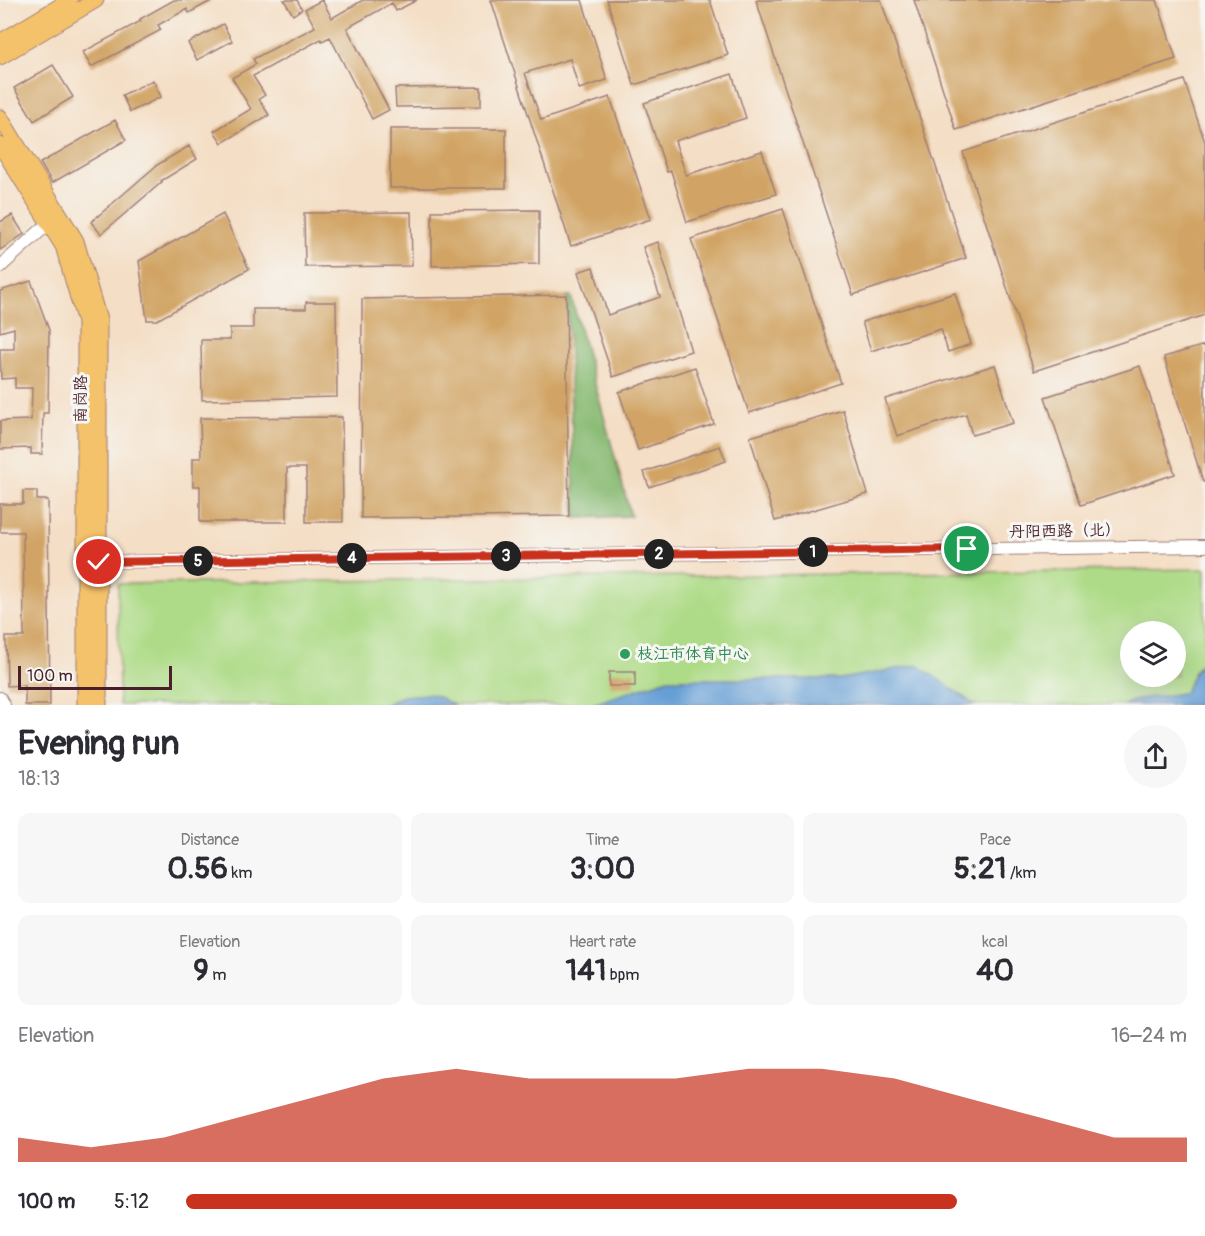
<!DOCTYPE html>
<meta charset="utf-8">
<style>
:root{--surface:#fff;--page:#f7f7f7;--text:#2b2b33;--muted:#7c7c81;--accent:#c8321e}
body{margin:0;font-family:Pangolin,"LXGW WenKai TC",sans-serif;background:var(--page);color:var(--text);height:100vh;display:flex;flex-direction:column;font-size:22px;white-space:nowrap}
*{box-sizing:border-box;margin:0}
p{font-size:20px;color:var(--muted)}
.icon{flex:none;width:33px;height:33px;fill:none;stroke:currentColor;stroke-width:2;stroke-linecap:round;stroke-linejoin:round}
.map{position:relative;height:705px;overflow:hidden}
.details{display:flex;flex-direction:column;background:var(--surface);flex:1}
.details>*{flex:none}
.buttons{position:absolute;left:1120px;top:621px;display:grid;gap:12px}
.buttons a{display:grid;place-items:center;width:66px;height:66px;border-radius:50%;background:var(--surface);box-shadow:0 6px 24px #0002;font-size:30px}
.scale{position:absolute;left:18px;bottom:15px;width:154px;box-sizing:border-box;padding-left:6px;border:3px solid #4a1f2b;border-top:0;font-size:16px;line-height:21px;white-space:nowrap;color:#4a1f2b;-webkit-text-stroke:4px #f6f6f2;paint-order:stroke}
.pin{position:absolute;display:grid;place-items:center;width:51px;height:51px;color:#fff;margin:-26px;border:3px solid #fff;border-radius:50%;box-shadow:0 2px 6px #0007}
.km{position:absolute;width:30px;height:30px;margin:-15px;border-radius:50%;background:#222;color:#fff;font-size:16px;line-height:30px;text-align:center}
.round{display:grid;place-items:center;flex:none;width:63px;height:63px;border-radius:32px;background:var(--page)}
.overview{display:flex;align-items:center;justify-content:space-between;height:102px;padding:0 18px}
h1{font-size:33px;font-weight:800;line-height:45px}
.stats{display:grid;grid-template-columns:repeat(3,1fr);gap:9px;height:102px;padding:6px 18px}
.stats div{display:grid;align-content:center;border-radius:12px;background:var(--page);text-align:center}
.stats b{font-size:30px;font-weight:800}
.stats small{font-size:16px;font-weight:400}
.stats p{font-size:16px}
.chart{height:168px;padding:12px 18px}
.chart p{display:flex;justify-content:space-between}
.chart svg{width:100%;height:108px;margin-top:6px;fill:var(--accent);opacity:.7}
ul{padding:0 18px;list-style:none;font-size:20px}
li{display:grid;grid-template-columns:96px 72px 1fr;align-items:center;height:45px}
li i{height:15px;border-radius:8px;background:var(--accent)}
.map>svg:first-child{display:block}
.green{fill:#aedb87;stroke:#7c7d59;stroke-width:1.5;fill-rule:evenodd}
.forest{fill:#8abb74;stroke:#6a6d50;stroke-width:1.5}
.water{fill:#669fd5;stroke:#585f80;stroke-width:1.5}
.building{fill:#d1a465}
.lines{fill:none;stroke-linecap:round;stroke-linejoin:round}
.minor-casing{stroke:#9f7e78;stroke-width:14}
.major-casing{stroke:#9f7e78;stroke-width:17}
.minor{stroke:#fff;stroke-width:12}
.major{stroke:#f4c26a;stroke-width:15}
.route-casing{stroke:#fff;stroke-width:12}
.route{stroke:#c8321e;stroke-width:8}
.leisure-dot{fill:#2e9e5b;stroke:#f6f6f2;stroke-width:2}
.labels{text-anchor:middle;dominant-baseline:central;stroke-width:6;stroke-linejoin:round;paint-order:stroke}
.street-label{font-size:16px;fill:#4a1f2b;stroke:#f6f6f2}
.leisure-label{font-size:16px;fill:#27864d;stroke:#f6f6f2;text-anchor:start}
</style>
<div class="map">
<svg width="1205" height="705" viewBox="0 0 1205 705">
<rect width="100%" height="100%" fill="#f6f6f2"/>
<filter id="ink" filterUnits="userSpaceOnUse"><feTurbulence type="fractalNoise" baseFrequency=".0167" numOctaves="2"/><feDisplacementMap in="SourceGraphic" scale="12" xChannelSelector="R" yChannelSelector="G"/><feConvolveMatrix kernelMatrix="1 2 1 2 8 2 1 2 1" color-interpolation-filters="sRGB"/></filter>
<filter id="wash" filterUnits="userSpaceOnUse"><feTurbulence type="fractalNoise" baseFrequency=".008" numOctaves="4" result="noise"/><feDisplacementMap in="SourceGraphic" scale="24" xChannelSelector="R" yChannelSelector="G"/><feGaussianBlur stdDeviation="1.35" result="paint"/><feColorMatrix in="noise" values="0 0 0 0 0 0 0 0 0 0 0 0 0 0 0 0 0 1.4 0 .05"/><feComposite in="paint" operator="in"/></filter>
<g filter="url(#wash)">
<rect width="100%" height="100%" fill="#f4dec5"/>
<path class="green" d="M 1205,569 L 1205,705 L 119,705 L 118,584 ZM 1131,632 L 1176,632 L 1176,676 L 1131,676 Z"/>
<path class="forest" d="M 567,296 L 571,296 L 631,516 L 575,518 Z"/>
<path class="water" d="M 1205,659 L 1205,705 L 1124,705 C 1142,695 1165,698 1185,692 L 1194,672 Z
M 918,665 L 975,705 L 590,705 L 668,679 L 840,679 Z
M 427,694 L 437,696 L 454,705 L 384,705 L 403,696 Z"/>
<g id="blocks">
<path class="building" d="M 174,0 L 213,0 L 189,13 L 187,9 L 158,25 L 161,30 L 91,67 L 83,52 L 141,21 L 140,19 Z
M 284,0 L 297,0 L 302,9 L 293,15 Z
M 322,0 L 332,18 L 363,0 L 417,0 L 396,11 L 392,3 L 347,28 L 389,110 L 372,119 L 330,37 L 322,41 L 321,39 L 253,76 L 265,95 L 259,99 L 269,115 L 222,143 L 214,131 L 251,109 L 232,78 L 256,64 L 253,59 L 315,27 L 305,9 Z
M 491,0 L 582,0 L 607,80 L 579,89 L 570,59 L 525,73 L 541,120 L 610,97 L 651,219 L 571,246 Z
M 607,0 L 710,0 L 728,55 L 634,85 Z
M 756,0 L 881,0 L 966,258 L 853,295 Z
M 914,0 L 1157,0 L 1176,59 L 956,130 Z
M 223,24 L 232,41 L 197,60 L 188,43 Z
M 53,65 L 73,97 L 34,121 L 14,88 Z
M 732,74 L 746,118 L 675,141 L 686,175 L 762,151 L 776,194 L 687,222 L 671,171 L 667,172 L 644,103 Z
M 153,80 L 161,97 L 130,112 L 122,95 Z
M 1184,80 L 1205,142 L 1205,315 L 1034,371 L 963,152 Z
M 481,87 L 481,106 L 396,107 L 395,88 Z
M 115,120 L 126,140 L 52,183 L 40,163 Z
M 390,129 L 506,129 L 506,188 L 390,188 Z
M 189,146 L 197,159 L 161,181 L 162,182 L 101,234 L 91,222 L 157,165 Z
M 783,209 L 841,383 L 749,413 L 691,239 Z
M 539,210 L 539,264 L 432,266 L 432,211 Z
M 411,212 L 412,266 L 305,267 L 304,213 Z
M 223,214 L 249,269 L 157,320 L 147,320 L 139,261 Z
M 12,215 L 24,234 L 0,250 L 0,222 Z
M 658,242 L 691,351 L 613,377 L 578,272 L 593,267 L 608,315 L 660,297 L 643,247 Z
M 31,281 L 49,330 L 48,413 L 43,413 L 42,454 L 31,454 L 31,448 L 0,449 L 0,421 L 31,420 L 32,388 L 15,388 L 15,378 L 1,379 L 0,349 L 14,349 L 14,328 L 0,332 L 0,291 Z
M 955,293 L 971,344 L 948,352 L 941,329 L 871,351 L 862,322 Z
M 566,295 L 569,516 L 361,518 L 362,299 Z
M 306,302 L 336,302 L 337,397 L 202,400 L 201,340 L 230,340 L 230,328 L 253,328 L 253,309 L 306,309 Z
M 1205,345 L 1205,482 L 1203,482 L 1164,357 Z
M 995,365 L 1013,423 L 972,435 L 966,414 L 897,436 L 885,399 Z
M 1140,366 L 1175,474 L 1081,505 L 1045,397 Z
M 695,367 L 714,424 L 638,450 L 619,392 Z
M 843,410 L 868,494 L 775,521 L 750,437 Z
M 342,417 L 343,522 L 306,522 L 306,468 L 287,468 L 287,522 L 200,522 L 200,486 L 193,486 L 193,458 L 201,458 L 200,418 Z
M 720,446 L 726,461 L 649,487 L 644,472 Z
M 23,491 L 37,491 L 37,500 L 48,500 L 50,705 L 25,705 L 25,685 L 7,686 L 6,637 L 24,637 L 23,532 L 0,532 L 0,504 L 23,504 Z
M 609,672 L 635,672 L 635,686 L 609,686 Z"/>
</g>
</g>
<g filter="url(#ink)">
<use href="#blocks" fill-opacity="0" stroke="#9f7e78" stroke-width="1.5"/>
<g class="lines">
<defs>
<path id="minor" d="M 0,267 L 49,223
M 99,562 L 1205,546
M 0,698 L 4,705"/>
<path id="major" d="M 0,42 L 70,0
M 0,57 L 96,0
M 0,117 L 76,241 L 99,320 L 99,705
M 0,145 L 63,246 L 85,322 L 85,705"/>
</defs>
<use href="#minor" class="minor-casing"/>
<use href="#major" class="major-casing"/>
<use href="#minor" class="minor"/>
<use href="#major" class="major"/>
</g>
</g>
<g class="lines" filter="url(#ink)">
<defs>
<path id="route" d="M 99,562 L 967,549"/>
</defs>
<use href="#route" class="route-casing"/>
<use href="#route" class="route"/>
</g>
<circle class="leisure-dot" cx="625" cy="654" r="6"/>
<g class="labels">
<g class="street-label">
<text transform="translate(81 399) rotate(-90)">南岗路</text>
<text transform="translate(1065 531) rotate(-1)">丹阳西路（北）</text>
</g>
<g class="leisure-label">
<text x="637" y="654">枝江市体育中心</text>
</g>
</g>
</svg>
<div class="buttons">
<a><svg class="icon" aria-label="layers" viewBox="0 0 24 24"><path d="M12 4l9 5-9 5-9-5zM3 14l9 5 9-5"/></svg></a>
</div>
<div class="scale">100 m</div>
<div class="pin" style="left:967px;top:549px;background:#1e9e55"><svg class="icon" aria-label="arrive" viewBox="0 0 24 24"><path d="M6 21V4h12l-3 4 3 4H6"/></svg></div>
<div class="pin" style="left:99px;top:562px;background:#d93025"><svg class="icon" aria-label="check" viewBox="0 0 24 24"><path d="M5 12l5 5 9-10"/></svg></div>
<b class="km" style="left:813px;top:552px">1</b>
<b class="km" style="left:659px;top:554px">2</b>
<b class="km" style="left:506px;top:556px">3</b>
<b class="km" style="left:352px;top:558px">4</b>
<b class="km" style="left:198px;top:561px">5</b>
</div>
<section class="details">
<div class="overview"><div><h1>Evening run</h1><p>18:13</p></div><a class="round"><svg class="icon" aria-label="share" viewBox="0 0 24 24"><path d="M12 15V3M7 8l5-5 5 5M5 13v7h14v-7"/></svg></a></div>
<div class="stats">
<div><p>Distance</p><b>0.56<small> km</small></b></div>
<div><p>Time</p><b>3:00</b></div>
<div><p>Pace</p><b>5:21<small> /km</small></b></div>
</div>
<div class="stats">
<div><p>Elevation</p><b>9<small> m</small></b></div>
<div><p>Heart rate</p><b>141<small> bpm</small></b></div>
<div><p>kcal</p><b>40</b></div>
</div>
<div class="chart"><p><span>Elevation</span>16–24 m</p>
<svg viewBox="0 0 160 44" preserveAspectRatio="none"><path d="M0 44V34L10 38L20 34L30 26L40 18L50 10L60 6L70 10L80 10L90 10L100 6L110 6L120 10L130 18L140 26L150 34L160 34V44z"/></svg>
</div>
<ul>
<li><b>100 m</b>5:12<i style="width:77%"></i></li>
</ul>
</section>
